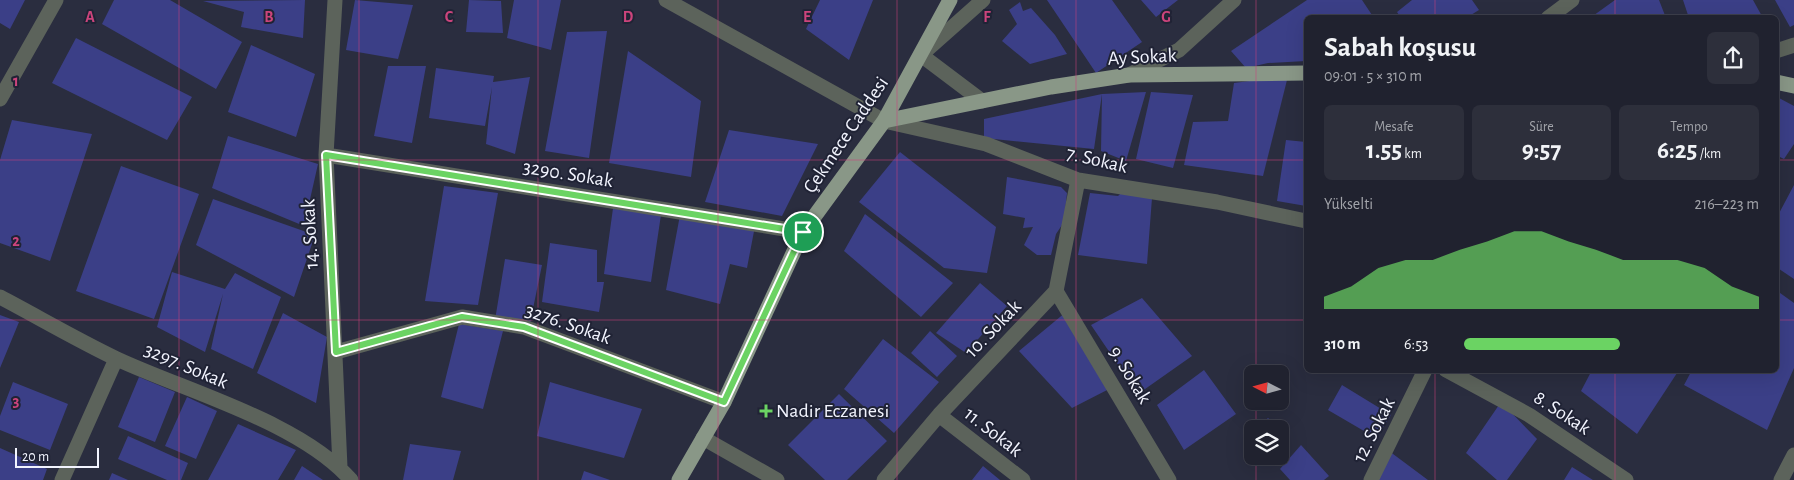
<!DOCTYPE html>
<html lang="tr">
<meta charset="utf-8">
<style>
:root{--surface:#20222f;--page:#2d2f3b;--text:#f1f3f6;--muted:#a2a4aa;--line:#3d3f4b;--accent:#6bd363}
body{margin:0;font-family:"Alegreya Sans",sans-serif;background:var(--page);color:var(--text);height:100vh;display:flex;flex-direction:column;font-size:19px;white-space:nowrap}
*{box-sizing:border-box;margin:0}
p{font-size:16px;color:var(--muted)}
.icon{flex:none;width:28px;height:28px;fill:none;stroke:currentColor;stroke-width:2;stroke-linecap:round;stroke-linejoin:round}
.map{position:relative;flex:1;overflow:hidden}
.details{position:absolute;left:1304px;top:15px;width:475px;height:358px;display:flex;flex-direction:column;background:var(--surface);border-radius:8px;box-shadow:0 5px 20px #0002,0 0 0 1px var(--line)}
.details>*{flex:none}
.needle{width:32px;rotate:276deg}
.controls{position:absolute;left:1244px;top:365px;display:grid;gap:10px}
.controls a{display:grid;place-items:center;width:45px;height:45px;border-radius:8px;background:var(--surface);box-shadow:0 5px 20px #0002,0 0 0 1px var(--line);font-size:25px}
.scale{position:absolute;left:15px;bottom:12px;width:84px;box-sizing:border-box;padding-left:5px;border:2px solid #f2f4fe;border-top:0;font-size:14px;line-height:18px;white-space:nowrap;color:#f2f4fe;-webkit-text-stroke:4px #202335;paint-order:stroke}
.pin{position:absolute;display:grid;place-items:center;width:42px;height:42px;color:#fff;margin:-21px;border:2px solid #fff;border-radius:50%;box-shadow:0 1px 5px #0007}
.round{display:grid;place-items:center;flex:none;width:52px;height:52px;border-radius:8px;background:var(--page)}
.head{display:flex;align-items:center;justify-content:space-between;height:85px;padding:0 20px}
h1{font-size:28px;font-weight:700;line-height:38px}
.metrics{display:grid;grid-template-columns:repeat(3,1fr);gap:8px;height:85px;padding:5px 20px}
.metrics div{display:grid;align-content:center;border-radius:8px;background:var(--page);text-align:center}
.metrics b{font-size:25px;font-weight:700}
.metrics small{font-size:14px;font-weight:400}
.metrics p{font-size:14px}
.chart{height:140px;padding:10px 20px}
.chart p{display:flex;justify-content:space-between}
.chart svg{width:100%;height:90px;margin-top:5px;fill:var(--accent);opacity:.7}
ul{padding:0 20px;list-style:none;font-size:16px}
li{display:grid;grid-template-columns:80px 60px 1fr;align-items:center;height:38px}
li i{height:12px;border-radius:6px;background:var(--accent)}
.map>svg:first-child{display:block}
.building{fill:#3b3f87}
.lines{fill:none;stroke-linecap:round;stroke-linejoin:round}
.minor{stroke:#5c635b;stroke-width:15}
.major{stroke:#899787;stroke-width:15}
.route-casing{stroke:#fff;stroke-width:10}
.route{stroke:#6bd363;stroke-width:6}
.grid{fill:none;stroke:#cc447c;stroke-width:1;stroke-opacity:0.55}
.poi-dot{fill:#6bd363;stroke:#202335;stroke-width:2}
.labels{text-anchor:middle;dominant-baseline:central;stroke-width:4;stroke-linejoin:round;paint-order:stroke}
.street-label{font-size:20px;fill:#f2f4fe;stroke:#202335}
.poi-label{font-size:20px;fill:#f2f4fe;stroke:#202335;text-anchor:start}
.grid-label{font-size:16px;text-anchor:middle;font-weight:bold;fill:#cc447c;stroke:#202335;stroke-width:4;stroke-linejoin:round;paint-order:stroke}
</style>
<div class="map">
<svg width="1794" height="480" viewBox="0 0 1794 480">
<rect width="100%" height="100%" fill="#2a2d3f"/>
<path class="building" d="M 0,0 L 25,0 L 10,29 L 0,23 Z
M 114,0 L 170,0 L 242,42 L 216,89 L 102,24 Z
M 305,0 L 303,38 L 241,27 L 244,12 L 203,1 Z
M 355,0 L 413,5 L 398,59 L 346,50 Z
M 469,0 L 501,1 L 503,33 L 466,32 Z
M 514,0 L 561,0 L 551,50 L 507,38 Z
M 820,0 L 873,0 L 849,60 L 806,29 Z
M 1047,0 L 1112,0 L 1142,42 L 1096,73 Z
M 1141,0 L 1178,0 L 1156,17 Z
M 1307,0 L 1362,0 L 1374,18 L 1306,18 L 1306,61 L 1268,63 L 1246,68 L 1231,51 Z
M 1412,0 L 1472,0 L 1479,10 L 1466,18 L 1401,18 L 1397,12 Z
M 1615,0 L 1659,0 L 1666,18 L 1590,18 Z
M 1683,0 L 1753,0 L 1763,18 L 1689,18 Z
M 1775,0 L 1794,0 L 1794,25 L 1790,27 Z
M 1020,2 L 1023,11 L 1031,8 L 1055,35 L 1067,54 L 1030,64 L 1002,41 L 1017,24 L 1009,10 Z
M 607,31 L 589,158 L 545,151 L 567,32 Z
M 76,38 L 192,97 L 167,140 L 52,83 Z
M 251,45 L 315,74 L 296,137 L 228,112 Z
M 628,51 L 701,101 L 691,177 L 609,163 Z
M 388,66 L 426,66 L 412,143 L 374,136 Z
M 436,68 L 494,76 L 493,82 L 530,77 L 515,154 L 486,144 L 492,87 L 485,126 L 429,118 Z
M 1288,76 L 1263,176 L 1184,165 L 1193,122 L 1228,121 L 1234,83 Z
M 1146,92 L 1126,161 L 1101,151 L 1102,94 Z
M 1151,92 L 1193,95 L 1173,168 L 1136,159 Z
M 1102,94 L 1094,149 L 984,138 L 984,119 Z
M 1779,98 L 1794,106 L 1794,144 L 1784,159 L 1776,155 L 1776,109 Z
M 12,120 L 92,134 L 50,261 L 0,243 L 0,160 Z
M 729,130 L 818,144 L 782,216 L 705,202 Z
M 228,136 L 318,164 L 304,226 L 212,188 Z
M 1286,140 L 1306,142 L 1306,206 L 1277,201 Z
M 900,152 L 996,227 L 987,273 L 944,268 L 859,202 Z
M 121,166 L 199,194 L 154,319 L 76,291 Z
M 1007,177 L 1061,187 L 1067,193 L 1064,222 L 1056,234 L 1051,255 L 1037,255 L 1024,245 L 1033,227 L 1023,228 L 1025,218 L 1003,214 Z
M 1794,185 L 1794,279 L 1776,267 L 1776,219 Z
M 444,186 L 498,193 L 478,305 L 425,301 Z
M 1090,193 L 1118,196 L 1121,193 L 1152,198 L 1147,264 L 1078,255 Z
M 213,199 L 315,235 L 294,297 L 196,245 Z
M 614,201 L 662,208 L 651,282 L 604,274 Z
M 865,214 L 953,283 L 921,317 L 844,251 Z
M 680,215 L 755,226 L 747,268 L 730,264 L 720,304 L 666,290 Z
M 550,243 L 597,250 L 597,282 L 604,282 L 599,312 L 542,302 Z
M 505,259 L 542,265 L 529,328 L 495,320 Z
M 172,272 L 225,289 L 235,273 L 281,297 L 253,369 L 211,349 L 223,294 L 205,352 L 157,327 Z
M 980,283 L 1007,306 L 966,353 L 936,333 Z
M 1776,290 L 1794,303 L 1794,368 L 1767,430 L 1684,385 L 1692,370 L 1776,370 Z
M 1142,298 L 1192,356 L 1138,394 L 1091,325 Z
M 1066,312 L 1111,388 L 1072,408 L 1019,351 Z
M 283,313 L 327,337 L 316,403 L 257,373 Z
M 0,315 L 19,322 L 0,368 Z
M 459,324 L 503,331 L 483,409 L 441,397 Z
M 930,331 L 957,356 L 937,377 L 911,353 Z
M 883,339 L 939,382 L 894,433 L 844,389 Z
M 1204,370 L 1236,414 L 1184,450 L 1157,405 Z
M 1592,370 L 1679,370 L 1637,434 L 1581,391 Z
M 139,377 L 175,392 L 155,442 L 118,427 Z
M 13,382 L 68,404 L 50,450 L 0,430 L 0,416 Z
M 550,382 L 642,409 L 624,458 L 537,436 Z
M 1342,385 L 1391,415 L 1376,438 L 1328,410 Z
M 839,394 L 887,441 L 847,480 L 825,480 L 788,445 Z
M 187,397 L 217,411 L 196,459 L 165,446 Z
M 1501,402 L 1537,439 L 1507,480 L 1497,480 L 1466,453 Z
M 1268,418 L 1285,431 L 1280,436 L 1280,429 L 1254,429 Z
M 238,424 L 296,450 L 278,480 L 208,480 Z
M 128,436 L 188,463 L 181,480 L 167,480 L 118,459 Z
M 410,444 L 461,451 L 453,480 L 403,480 Z
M 1301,445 L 1329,476 L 1324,480 L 1290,480 L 1280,469 Z
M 0,448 L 47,469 L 43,480 L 0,480 Z
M 1389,451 L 1428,480 L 1375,480 Z
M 302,466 L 323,480 L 294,480 Z
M 983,466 L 1000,480 L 972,480 Z
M 1572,467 L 1593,480 L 1564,480 Z
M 584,471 L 610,480 L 581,480 Z
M 112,473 L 128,480 L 109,480 Z"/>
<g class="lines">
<path class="minor" d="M 335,0 L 326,155 L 340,467
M 666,0 L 884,121 L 986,144 L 1078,180 L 1217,202 L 1306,221
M 1548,18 L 1572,0
M 1776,51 L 1794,45
M 1129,75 L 1179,50 L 1234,0
M 0,99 L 56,0
M 982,101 L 921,55 L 983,0
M 326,155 L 803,232
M 1056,291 L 1169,480
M 0,297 C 38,317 79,341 117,359 C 188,392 300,422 351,480
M 336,352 L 462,317 L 524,327 L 724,402
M 1446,370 L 1529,415 L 1626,480
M 939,415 L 1023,480
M 703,438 L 777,480
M 62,480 L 116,359
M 884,480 L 939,415 L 1056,291 L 1078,180
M 1371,480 L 1425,370
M 1781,480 L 1794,455"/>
<path class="major" d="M 1776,82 L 1794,86
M 884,121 L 1051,87 L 1129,75 L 1306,73
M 679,480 L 724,402 L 803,232 L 884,121 L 950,0"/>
</g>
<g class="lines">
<defs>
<path id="route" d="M 326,155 L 735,221 L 803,232 L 724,402 L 524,327 L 462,317 L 336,352 Z"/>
</defs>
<use href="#route" class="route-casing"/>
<use href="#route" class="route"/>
</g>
<path class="grid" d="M 179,0 L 179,480M 359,0 L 359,480M 538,0 L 538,480M 718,0 L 718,480M 897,0 L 897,480M 1076,0 L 1076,480M 1256,0 L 1256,374M 1435,0 L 1435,18M 1615,0 L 1615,18M 0,160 L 1306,160M 1776,160 L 1794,160M 0,320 L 1306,320M 1776,320 L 1794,320M 1435,370 L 1435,480M 1615,370 L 1615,480M 1256,401 L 1256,429M 1256,456 L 1256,480"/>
<path class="poi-dot" d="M763.5 403.5h5v5h5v5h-5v5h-5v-5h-5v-5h5z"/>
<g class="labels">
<g class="street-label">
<text transform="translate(1142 57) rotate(-3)">Ay Sokak</text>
<text transform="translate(846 135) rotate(-56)">Çekmece Caddesi</text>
<text transform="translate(1097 160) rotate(13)">7. Sokak</text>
<text transform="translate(568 174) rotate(9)">3290. Sokak</text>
<text transform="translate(310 234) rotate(-93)">14. Sokak</text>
<text transform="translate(568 324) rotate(19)">3276. Sokak</text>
<text transform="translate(993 329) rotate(-46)">10. Sokak</text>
<text transform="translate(186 366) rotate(23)">3297. Sokak</text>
<text transform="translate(1130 375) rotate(59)">9. Sokak</text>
<text transform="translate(1562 413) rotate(33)">8. Sokak</text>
<text transform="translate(1374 430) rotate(-63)">12. Sokak</text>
<text transform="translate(993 432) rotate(38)">11. Sokak</text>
</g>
<g class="poi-label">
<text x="776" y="411">Nadir Eczanesi</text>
</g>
</g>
<g class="grid-label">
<text x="90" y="22">A</text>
<text x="269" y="22">B</text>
<text x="449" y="22">C</text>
<text x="628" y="22">D</text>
<text x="807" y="22">E</text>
<text x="987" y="22">F</text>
<text x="1166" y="22">G</text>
<text x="16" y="86">1</text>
<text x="16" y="246">2</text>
<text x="16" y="406">3</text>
</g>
</svg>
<div class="controls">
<a><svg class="needle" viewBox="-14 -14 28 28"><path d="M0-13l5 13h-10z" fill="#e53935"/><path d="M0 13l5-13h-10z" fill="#a2a4aa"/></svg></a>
<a><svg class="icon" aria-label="layers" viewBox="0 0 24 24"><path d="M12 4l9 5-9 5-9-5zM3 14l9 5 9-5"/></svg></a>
</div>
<div class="scale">20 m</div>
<div class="pin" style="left:803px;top:232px;background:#1e9e55"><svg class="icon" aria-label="arrive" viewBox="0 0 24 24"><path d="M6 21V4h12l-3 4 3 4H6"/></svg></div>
<section class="details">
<div class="head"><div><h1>Sabah koşusu</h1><p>09:01 · 5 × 310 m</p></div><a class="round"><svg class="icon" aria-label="share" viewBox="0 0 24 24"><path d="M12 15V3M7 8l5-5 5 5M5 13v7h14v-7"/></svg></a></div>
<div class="metrics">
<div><p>Mesafe</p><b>1.55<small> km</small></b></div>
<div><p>Süre</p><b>9:57</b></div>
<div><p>Tempo</p><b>6:25<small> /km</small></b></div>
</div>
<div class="chart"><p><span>Yükselti</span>216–223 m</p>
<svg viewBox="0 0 160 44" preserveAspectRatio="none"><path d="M0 44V38L10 33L20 24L30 20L40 20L50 15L60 11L70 6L80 6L90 11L100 15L110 20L120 20L130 20L140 24L150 33L160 38V44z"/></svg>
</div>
<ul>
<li><b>310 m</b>6:53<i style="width:53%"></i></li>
</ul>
</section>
</div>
